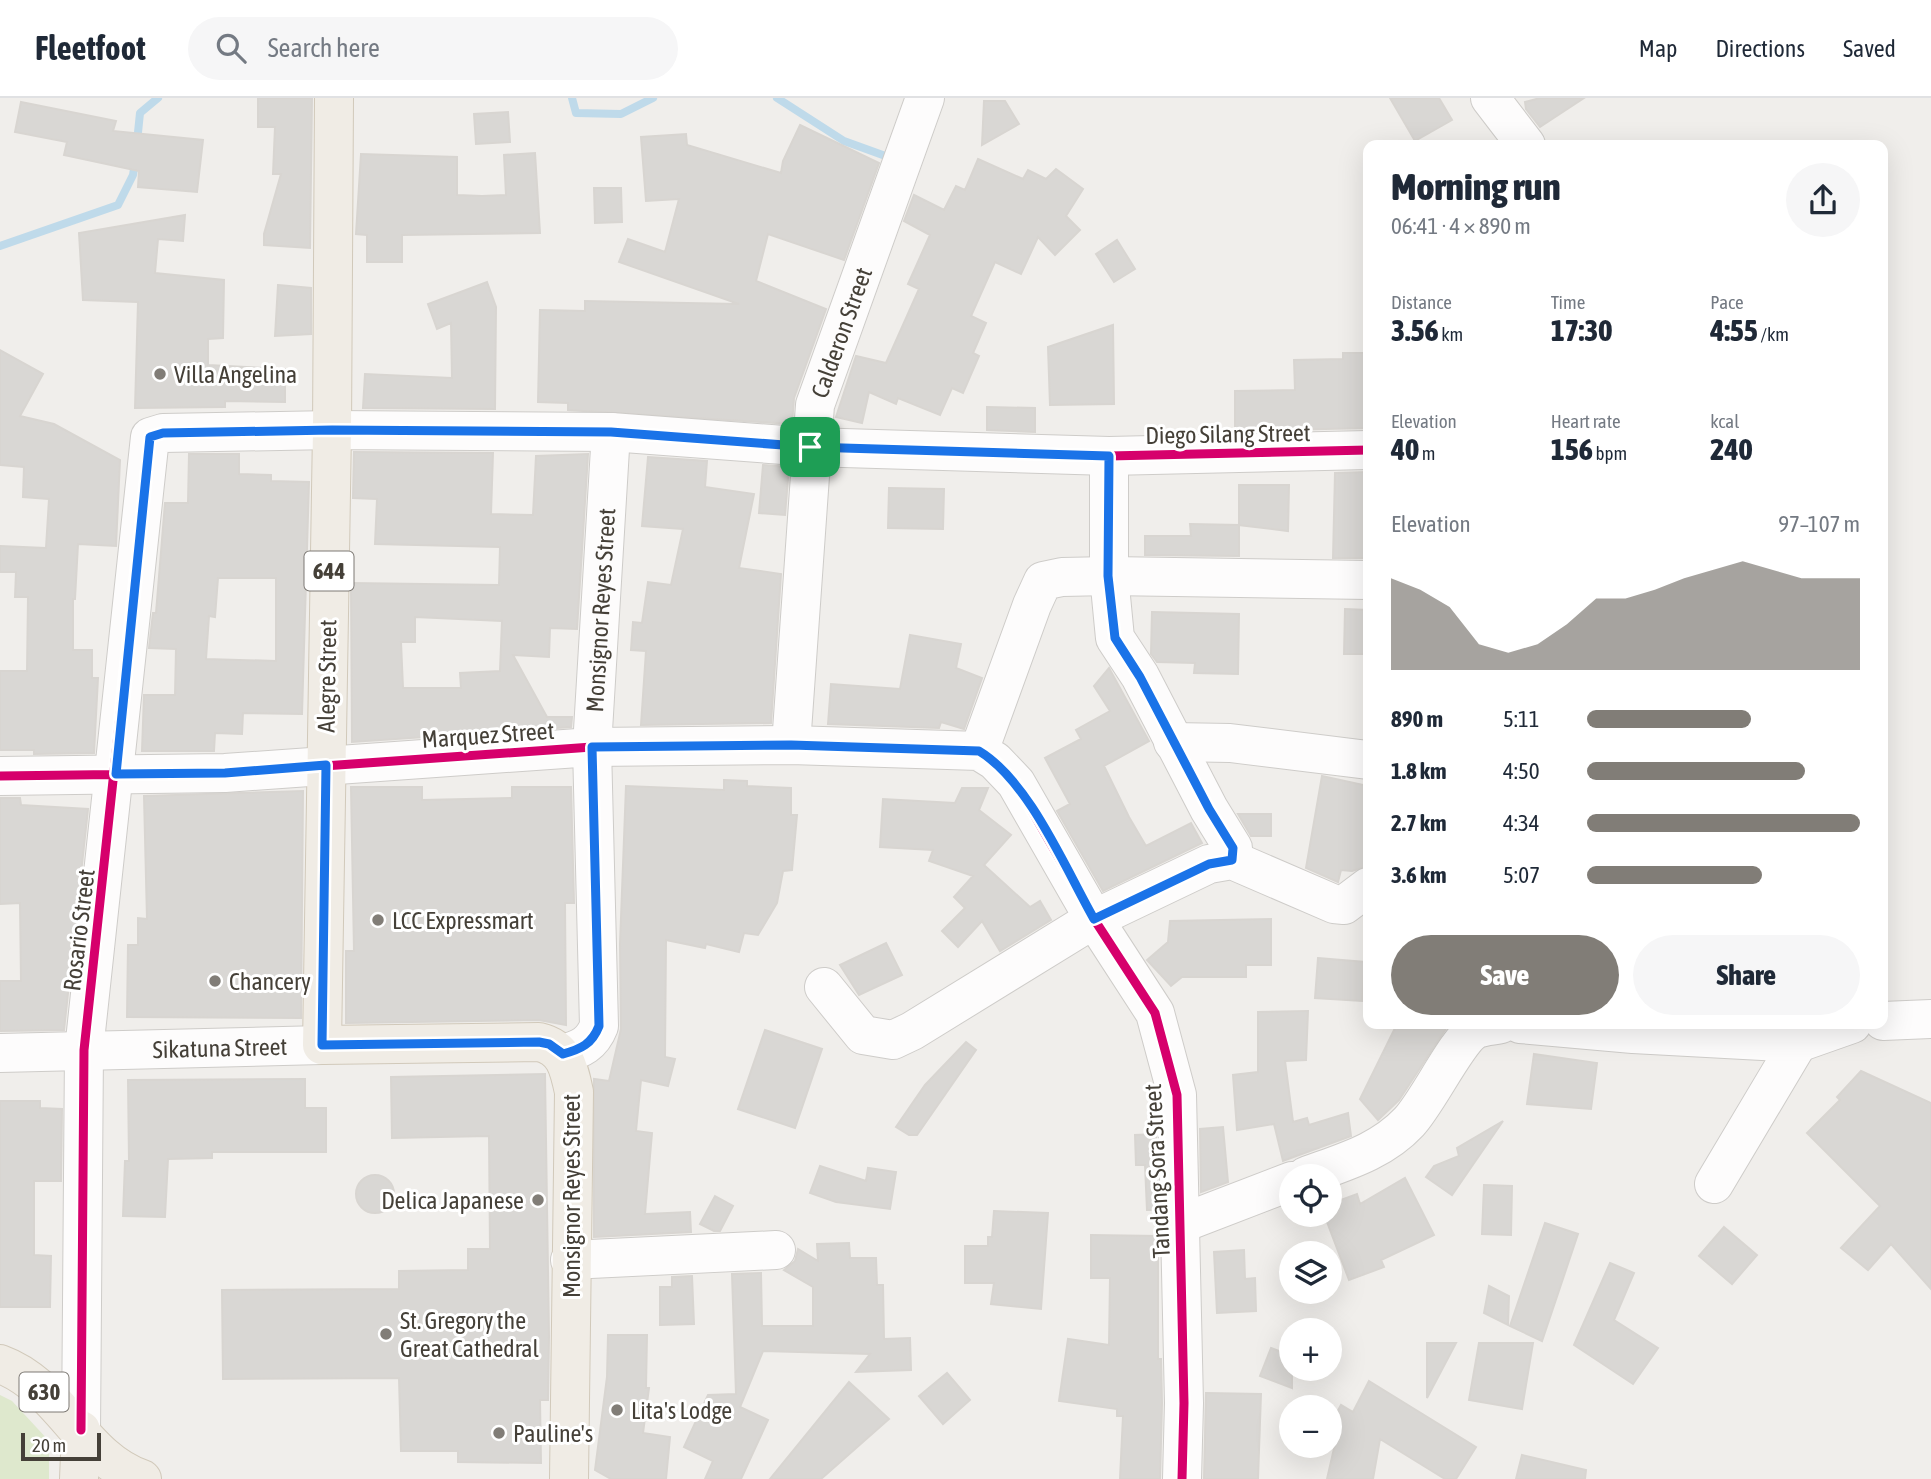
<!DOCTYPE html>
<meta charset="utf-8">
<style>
:root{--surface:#fff;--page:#f6f6f7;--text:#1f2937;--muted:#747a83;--line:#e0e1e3;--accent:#817d77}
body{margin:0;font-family:"Asap Condensed",sans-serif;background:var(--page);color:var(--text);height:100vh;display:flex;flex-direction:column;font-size:26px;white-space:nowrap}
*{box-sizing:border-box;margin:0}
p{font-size:23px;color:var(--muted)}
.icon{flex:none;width:38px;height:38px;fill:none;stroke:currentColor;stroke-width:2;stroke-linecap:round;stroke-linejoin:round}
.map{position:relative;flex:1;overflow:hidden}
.drawer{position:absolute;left:1363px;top:42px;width:525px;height:889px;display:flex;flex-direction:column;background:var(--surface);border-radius:14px;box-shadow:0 7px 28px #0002}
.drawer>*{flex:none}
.controls{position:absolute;left:1279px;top:1066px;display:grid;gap:14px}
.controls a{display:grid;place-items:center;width:63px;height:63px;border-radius:50%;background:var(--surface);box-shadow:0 7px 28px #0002;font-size:35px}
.scale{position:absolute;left:21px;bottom:18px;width:80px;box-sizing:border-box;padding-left:7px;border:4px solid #454038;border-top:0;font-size:19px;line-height:24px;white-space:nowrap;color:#454038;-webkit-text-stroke:5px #fff;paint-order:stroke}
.pin{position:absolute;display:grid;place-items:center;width:60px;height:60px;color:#fff;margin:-30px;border-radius:14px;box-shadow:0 4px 10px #0006}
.round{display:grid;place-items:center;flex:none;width:74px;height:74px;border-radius:37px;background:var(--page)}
.headline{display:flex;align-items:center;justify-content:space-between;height:119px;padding:0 28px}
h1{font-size:38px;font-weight:800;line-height:52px}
.stats{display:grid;grid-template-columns:repeat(3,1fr);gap:10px;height:119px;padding:7px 28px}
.stats div{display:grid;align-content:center}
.stats b{font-size:30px;font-weight:800}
.stats small{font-size:19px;font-weight:400}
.stats p{font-size:19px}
.chart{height:196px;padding:14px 28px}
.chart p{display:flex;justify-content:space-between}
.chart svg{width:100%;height:126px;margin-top:7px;fill:var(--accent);opacity:.7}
.cta{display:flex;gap:14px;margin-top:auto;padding:14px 28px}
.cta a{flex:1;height:80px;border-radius:42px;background:var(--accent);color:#fff;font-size:28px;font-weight:800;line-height:80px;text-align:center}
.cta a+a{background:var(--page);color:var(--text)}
ul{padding:0 28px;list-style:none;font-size:23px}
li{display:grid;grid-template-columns:112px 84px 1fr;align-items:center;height:52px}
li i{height:18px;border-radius:9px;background:var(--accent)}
header{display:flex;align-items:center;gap:42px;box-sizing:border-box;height:98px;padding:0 35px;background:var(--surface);border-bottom:2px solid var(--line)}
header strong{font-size:33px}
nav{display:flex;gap:38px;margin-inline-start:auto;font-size:24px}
.search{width:490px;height:63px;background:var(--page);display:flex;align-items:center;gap:18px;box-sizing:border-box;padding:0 24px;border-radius:38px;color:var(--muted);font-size:26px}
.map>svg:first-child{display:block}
.green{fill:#dee8cd}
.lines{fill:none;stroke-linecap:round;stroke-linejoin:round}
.stream{stroke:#bfdaea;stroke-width:8}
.building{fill:#d9d7d4;stroke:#d8d5d1;stroke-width:2;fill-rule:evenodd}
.minor-casing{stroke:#ceccc9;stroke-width:40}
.major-casing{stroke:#d1c9ba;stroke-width:40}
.minor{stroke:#fdfcfc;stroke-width:38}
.major{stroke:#f0ece5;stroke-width:38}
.cycleway-casing{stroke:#fff;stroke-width:13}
.cycleway{stroke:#d6006c;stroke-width:9}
.route-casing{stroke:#fff;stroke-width:14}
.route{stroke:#1a73e8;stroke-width:9}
.poi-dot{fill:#817d77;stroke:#fff;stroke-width:2.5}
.labels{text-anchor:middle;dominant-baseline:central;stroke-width:6;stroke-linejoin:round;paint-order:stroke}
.shield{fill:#fff;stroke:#7d7974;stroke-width:2}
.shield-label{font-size:23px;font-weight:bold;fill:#454038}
.street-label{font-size:24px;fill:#454038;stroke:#fff}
.poi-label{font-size:24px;fill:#454038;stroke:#fff;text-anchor:start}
</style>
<header>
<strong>Fleetfoot</strong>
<div class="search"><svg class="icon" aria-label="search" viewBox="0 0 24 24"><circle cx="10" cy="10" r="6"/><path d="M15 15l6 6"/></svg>Search here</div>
<nav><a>Map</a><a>Directions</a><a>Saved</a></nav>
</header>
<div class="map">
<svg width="1931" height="1381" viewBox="0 0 1931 1381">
<rect width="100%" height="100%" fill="#f0eeeb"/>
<path class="green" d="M 0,1297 L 12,1303 L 49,1343 L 49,1381 L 0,1381 Z"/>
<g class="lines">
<path class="stream" d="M 572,0 L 576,15 L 621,16 L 653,0
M 777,0 L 844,43 L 891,60
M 137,44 L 140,15 L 158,0
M 0,148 L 118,107 L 133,77 L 135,64"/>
</g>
<path class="building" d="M 258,0 L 312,0 L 310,150 L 264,147 L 264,136 L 281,76 L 273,76 L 275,29 L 258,29 Z
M 1390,0 L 1439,0 L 1452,22 L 1415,43 Z
M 1540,0 L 1584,0 L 1540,29 L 1526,11 L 1525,4 Z
M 984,3 L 1005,3 L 1019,26 L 982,47 Z
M 21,4 L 116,23 L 113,33 L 203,42 L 197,94 L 138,89 L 139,73 L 64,57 L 67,44 L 15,34 Z
M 508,14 L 510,44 L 476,46 L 474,16 Z
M 800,27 L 879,65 L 844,162 L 768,136 L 756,183 L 826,211 L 794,300 L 792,326 L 568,312 L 568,305 L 538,304 L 540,212 L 585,213 L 585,203 L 739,206 L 619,164 L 628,141 L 665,154 L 679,101 L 646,103 L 641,39 L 686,36 L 687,47 L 781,75 L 783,63 Z
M 535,55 L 540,135 L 402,137 L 402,164 L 367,164 L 367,137 L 356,136 L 361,56 L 457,59 L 457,97 L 482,98 L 506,97 L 504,57 Z
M 978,61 L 1023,81 L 1028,72 L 1046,81 L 1056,71 L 1083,91 L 1066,118 L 1080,132 L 1055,157 L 1038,139 L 1021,176 L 995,164 L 971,218 L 986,225 L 973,255 L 979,258 L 963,295 L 952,290 L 940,317 L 898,300 L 896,306 L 869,294 L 862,325 L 836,319 L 856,258 L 886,265 L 919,191 L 908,186 L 930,137 L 904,123 L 914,97 L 944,112 L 956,88 L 965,92 Z
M 594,90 L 621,90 L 622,124 L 595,125 Z
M 185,117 L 183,143 L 158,141 L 155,175 L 224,182 L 223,240 L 208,241 L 208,267 L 285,271 L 285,304 L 225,303 L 225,309 L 135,310 L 138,204 L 83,202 L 79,135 Z
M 1117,142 L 1135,171 L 1114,184 L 1096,156 Z
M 487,184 L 496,209 L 495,311 L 363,310 L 365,276 L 452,280 L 451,225 L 437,231 L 428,206 Z
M 278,187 L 311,190 L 311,236 L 275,238 Z
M 1113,227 L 1114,306 L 1050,307 L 1048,249 Z
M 0,252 L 43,276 L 20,318 L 54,326 L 120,362 L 116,448 L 78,446 L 75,501 L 73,501 L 73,552 L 92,552 L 92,580 L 98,580 L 94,655 L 34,656 L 34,652 L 0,652 L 0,573 L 27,573 L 28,499 L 15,499 L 16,474 L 0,474 L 0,448 L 46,450 L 49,401 L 23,399 L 24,369 L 0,367 Z
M 1343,255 L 1368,255 L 1368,330 L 1235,333 L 1235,293 L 1295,292 L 1294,262 L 1343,261 Z
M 987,309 L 1035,310 L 1035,334 L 987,332 Z
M 354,354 L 493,355 L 491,416 L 533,417 L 536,358 L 588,356 L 577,531 L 550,530 L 549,559 L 513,557 L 547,619 L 572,619 L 571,629 L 352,644 L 351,485 L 499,487 L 500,449 L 375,446 L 377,401 L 353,400 ZM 415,519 L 502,523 L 500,573 L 460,575 L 461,590 L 403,590 L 401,544 L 415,544 Z
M 189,356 L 239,356 L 239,376 L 271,377 L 271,383 L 309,384 L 302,616 L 243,615 L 242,636 L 215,635 L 214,653 L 142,653 L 144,597 L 175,597 L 176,551 L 149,550 L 153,515 L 156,515 L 165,405 L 188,405 ZM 218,480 L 276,480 L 276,563 L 206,561 L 209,518 L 215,519 Z
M 648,359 L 707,363 L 705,389 L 754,396 L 739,470 L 781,476 L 771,625 L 641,627 L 646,553 L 631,552 L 633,524 L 642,525 L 648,484 L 671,487 L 683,431 L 642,428 Z
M 763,367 L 789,369 L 785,417 L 759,415 Z
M 1368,374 L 1368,460 L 1333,460 L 1335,375 Z
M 1239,387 L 1289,387 L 1288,433 L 1239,427 Z
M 889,390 L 944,391 L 943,431 L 888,430 Z
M 1190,426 L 1239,427 L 1239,458 L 1145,457 L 1145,438 L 1191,438 Z
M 1345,511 L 1368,512 L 1368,556 L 1344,556 Z
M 1152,514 L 1239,516 L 1238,576 L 1194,575 L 1195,565 L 1157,564 L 1151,556 Z
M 910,537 L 961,546 L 956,570 L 982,580 L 964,631 L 941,624 L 939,630 L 828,626 L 831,586 L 900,591 Z
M 1109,570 L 1149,643 L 1104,668 L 1129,719 L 1146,748 L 1191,725 L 1202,745 L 1103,793 L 1057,713 L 1070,706 L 1045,660 L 1081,641 L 1076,632 L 1110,613 L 1094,588 Z
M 1322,678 L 1368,688 L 1368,768 L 1352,773 L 1341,772 L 1338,784 L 1306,770 Z
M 724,682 L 747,683 L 747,688 L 791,690 L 791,717 L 797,717 L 792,772 L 783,773 L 777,805 L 758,837 L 744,835 L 739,854 L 706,846 L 705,850 L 666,842 L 665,959 L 675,961 L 668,988 L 641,982 L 636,1033 L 652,1035 L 645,1116 L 690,1114 L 691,1134 L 594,1139 L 594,981 L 609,983 L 621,931 L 620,846 L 626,688 L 724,692 Z
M 351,689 L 422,689 L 422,702 L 512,700 L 512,689 L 571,689 L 574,805 L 565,805 L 566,927 L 539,922 L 346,925 L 346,853 L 354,853 Z
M 962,690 L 988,690 L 979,712 L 1011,737 L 984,767 L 1030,809 L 1040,803 L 1051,822 L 1000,853 L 982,823 L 958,849 L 942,833 L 965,810 L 954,799 L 973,778 L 929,763 L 933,752 L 880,749 L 883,701 L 955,705 Z
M 303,693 L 301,920 L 127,919 L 128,847 L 138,847 L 138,820 L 147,821 L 144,698 Z
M 0,700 L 20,700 L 21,707 L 88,711 L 64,932 L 0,933 L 0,883 L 21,883 L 20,805 L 0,806 Z
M 1238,716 L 1271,716 L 1271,738 L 1251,738 Z
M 1271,821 L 1271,867 L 1246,867 L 1246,879 L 1182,879 L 1171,888 L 1147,862 L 1168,844 L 1170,823 Z
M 886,845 L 902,877 L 859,897 L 840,867 Z
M 1318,860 L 1365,864 L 1362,903 L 1315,900 Z
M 1308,913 L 1306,962 L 1285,963 L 1293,1024 L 1307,1020 L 1309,1027 L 1348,1015 L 1351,1038 L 1283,1063 L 1274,1026 L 1237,1032 L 1233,977 L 1258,974 L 1258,914 Z
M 1397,926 L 1449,926 L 1399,1002 L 1378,1022 L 1360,1001 Z
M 765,932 L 822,951 L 795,1030 L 738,1011 Z
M 966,944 L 976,952 L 917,1037 L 909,1037 L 896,1029 L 925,987 Z
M 1534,956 L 1597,965 L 1591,1011 L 1527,1006 Z
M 1861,973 L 1931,1005 L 1931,1191 L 1891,1146 L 1868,1172 L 1841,1150 L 1880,1108 L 1807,1035 L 1840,1002 L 1837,999 Z
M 545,976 L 549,1238 L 548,1302 L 540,1302 L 541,1365 L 458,1364 L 458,1353 L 401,1353 L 399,1280 L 223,1281 L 222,1192 L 399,1191 L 399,1173 L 468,1172 L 468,1151 L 490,1151 L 489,1038 L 392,1040 L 391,979 Z
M 305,981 L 305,1010 L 326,1010 L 326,1054 L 212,1054 L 212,1060 L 168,1061 L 165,1119 L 123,1118 L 125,1063 L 129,1063 L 128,982 Z
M 0,1003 L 40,1003 L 40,1010 L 62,1011 L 61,1083 L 34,1083 L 34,1157 L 51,1158 L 50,1209 L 0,1209 Z
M 1503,1023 L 1452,1097 L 1426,1079 L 1434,1068 L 1459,1058 L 1457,1050 Z
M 1223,1029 L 1228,1084 L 1201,1094 L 1200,1031 Z
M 1156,1036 L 1158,1112 L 1147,1112 L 1145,1067 L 1136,1067 L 1135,1037 Z
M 820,1068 L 866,1083 L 868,1070 L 896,1074 L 890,1111 L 836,1104 L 810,1095 Z
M356 1096a19 19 0 1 1 38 0a19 19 0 1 1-38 0Z
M 1405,1080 L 1434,1137 L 1381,1162 L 1384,1169 L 1349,1182 L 1324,1116 L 1330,1116 L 1330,1106 L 1357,1096 L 1360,1106 Z
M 1484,1087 L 1512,1088 L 1511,1137 L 1482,1136 Z
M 715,1098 L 733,1108 L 720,1133 L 714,1133 L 700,1126 Z
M 994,1113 L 1048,1115 L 1041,1211 L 991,1206 L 994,1185 L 965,1185 L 965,1148 L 988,1148 L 988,1139 L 992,1139 Z
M 1545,1125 L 1578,1136 L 1542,1243 L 1510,1228 Z
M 1724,1129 L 1757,1157 L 1732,1186 L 1699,1158 Z
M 1091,1137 L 1158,1138 L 1158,1261 L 1161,1261 L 1162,1305 L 1160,1381 L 1120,1381 L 1123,1318 L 1117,1318 L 1117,1311 L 1059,1303 L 1068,1241 L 1109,1247 L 1110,1180 L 1091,1180 Z
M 849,1145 L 850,1160 L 876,1160 L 877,1187 L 883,1187 L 884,1241 L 910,1240 L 911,1272 L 856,1274 L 870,1256 L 763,1253 L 740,1309 L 768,1322 L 741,1381 L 705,1381 L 713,1363 L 684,1349 L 708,1297 L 736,1296 L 732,1176 L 761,1175 L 762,1228 L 813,1228 L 813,1189 L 784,1172 L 795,1163 L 798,1151 L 818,1163 L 817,1146 Z
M 1244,1152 L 1245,1181 L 1255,1180 L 1256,1213 L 1217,1215 L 1214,1154 Z
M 1610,1165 L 1634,1175 L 1614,1222 L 1658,1250 L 1633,1286 L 1574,1247 Z
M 692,1178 L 694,1226 L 660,1227 L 660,1189 L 672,1189 L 672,1179 Z
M 1489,1188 L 1509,1198 L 1508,1227 L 1484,1215 Z
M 608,1237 L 647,1237 L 646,1290 L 649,1290 L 643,1335 L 670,1339 L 666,1381 L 611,1381 L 595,1372 L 607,1279 Z
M 1427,1245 L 1456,1245 L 1427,1300 Z
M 1479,1245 L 1533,1245 L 1522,1311 L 1469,1302 Z
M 1271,1250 L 1292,1258 L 1292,1290 L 1260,1278 Z
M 947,1275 L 970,1302 L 943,1326 L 919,1298 Z
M 1369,1283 L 1476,1349 L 1456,1381 L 1445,1381 L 1380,1341 L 1373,1381 L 1327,1381 L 1338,1333 L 1330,1327 L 1341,1307 L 1353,1314 Z
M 849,1284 L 889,1321 L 821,1381 L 770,1381 Z
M 1206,1295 L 1261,1296 L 1258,1381 L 1204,1381 Z
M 1522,1357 L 1586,1372 L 1585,1381 L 1516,1381 Z"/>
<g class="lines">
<defs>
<g id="minor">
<path d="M 1490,0 L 1526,47"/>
<path d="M 1109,358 L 1109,478 L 1115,540 L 1140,578 L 1209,711 L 1233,750 L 1232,762"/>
<path d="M 1173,644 L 1230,645 L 1368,662"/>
<path id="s1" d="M 791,647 L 815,307 L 925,0"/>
<path d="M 979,653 L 1032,507 L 1043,483 L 1062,479 L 1109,478 L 1368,482"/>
<path d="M 0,678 L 225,675 L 592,649 L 791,647 L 979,653 L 995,663 L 1016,685 L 1094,821 L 1155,915 L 1177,997 L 1184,1305 L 1182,1381"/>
<path d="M 824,889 L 863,937 L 893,942 L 912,933 L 1094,821 L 1209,766 L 1232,762 L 1334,806 L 1344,807 L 1368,789"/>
<path d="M 1883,923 L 1931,921"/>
<path d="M 1520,926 L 1633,936 L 1798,945 L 1852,926"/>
<path id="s2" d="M 0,955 L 322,947"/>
<path id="s3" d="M 563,956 C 581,951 592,946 599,928 L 592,649 L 611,334"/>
<path d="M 1306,1078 C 1344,1064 1381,1054 1409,1024 C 1428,1004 1457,942 1475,932 C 1482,928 1493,928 1501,926"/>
<path d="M 1714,1086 L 1798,945"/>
<path d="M 1180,1126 L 1292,1083"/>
<path d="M 570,1162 L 776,1152"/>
<path d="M 81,1332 L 84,952 L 150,339 L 163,335 L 332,332 L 611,334 L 810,349 L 1109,358 L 1368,352"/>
</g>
<path id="major" d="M 334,0 L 332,332 L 322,947 L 539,944 C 565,950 569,970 574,994 L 569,1381
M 0,1266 C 61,1288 82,1361 142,1381
M 79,1381 L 81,1332"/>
</defs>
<use href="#minor" class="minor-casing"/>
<use href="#major" class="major-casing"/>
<use href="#minor" class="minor"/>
<use href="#major" class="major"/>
<defs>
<path id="cycleway" d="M 0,678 L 225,675 L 592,649 L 791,647 L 979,653 L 995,663 L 1016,685 L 1094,821 L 1155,915 L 1177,997 L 1184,1305 L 1182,1381
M 81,1332 L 84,952 L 150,339 L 163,335 L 332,332 L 611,334 L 810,349 L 1109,358 L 1368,352"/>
</defs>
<use href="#cycleway" class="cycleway-casing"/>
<use href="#cycleway" class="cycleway"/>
</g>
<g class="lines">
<defs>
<path id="route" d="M 332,332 L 611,334 L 810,349 L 1109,358 L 1108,478 L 1115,540 L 1140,579 L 1209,711 L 1233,750 L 1232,762 L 1209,766 L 1094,821 C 1065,770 1029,683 979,653 L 791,647 L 592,649 L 599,928 C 592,946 581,951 563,956 L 549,946 L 539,944 L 322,947 L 326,667 L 225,675 L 116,676 L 150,339 L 163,335 Z"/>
</defs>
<use href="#route" class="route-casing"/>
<use href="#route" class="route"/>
</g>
<g class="poi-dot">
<circle cx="160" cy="276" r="7"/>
<circle cx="378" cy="822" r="7"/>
<circle cx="215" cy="883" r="7"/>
<circle cx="538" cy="1102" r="7"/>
<circle cx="386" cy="1236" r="7"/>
<circle cx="617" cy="1312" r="7"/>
<circle cx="499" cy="1335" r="7"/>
</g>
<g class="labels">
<g class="shield">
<rect x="304.5" y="453.5" width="49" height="39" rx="5"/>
<rect x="19.5" y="1274.5" width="49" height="39" rx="5"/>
</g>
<g class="shield-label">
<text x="329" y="473">644</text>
<text x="44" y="1294">630</text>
</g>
<g class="street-label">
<text stroke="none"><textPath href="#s1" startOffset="418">Calderon Street</textPath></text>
<text transform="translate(1228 336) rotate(-1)">Diego Silang Street</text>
<text stroke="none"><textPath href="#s3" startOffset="464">Monsignor Reyes Street</textPath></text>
<text transform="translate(327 578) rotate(-89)">Alegre Street</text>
<text transform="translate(488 637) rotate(-4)">Marquez Street</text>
<text transform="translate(79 832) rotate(-83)">Rosario Street</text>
<text stroke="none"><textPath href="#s2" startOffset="220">Sikatuna Street</textPath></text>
<text transform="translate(1157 1073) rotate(-93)">Tandang Sora Street</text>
<text transform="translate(571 1098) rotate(-90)">Monsignor Reyes Street</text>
</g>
<g class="poi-label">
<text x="174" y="276">Villa Angelina</text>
<text x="392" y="822">LCC Expressmart</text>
<text x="229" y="883">Chancery</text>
<text x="524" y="1102" text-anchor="end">Delica Japanese</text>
<text x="400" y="1222">St. Gregory the<tspan x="400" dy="28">Great Cathedral</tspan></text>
<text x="631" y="1312">Lita's Lodge</text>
<text x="513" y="1335">Pauline's</text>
</g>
</g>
</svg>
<div class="controls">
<a><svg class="icon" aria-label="locate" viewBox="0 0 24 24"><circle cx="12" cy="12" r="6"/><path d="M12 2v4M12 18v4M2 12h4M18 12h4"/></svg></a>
<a><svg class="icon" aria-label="layers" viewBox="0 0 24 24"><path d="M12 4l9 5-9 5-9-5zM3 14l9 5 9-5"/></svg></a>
<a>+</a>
<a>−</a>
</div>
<div class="scale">20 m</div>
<div class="pin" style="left:810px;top:349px;background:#1e9e55"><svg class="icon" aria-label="arrive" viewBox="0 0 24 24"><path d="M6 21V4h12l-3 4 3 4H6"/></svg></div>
<section class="drawer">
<div class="headline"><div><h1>Morning run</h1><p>06:41 · 4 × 890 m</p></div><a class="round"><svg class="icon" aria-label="share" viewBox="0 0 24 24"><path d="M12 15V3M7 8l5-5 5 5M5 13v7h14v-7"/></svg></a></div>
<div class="stats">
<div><p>Distance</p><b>3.56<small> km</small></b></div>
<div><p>Time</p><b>17:30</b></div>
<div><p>Pace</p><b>4:55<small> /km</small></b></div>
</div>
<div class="stats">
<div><p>Elevation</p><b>40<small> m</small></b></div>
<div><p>Heart rate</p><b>156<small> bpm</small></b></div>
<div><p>kcal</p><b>240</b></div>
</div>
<div class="chart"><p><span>Elevation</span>97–107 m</p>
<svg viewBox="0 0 160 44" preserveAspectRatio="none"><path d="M0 44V12L10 16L20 22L30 35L40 38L50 35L60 28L70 19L80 19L90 16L100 12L110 9L120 6L130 9L140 12L150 12L160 12V44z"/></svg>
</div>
<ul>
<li><b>890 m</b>5:11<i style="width:60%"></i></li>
<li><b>1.8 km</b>4:50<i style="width:80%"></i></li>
<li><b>2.7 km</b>4:34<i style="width:100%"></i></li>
<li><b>3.6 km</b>5:07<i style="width:64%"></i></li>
</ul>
<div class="cta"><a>Save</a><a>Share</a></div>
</section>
</div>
